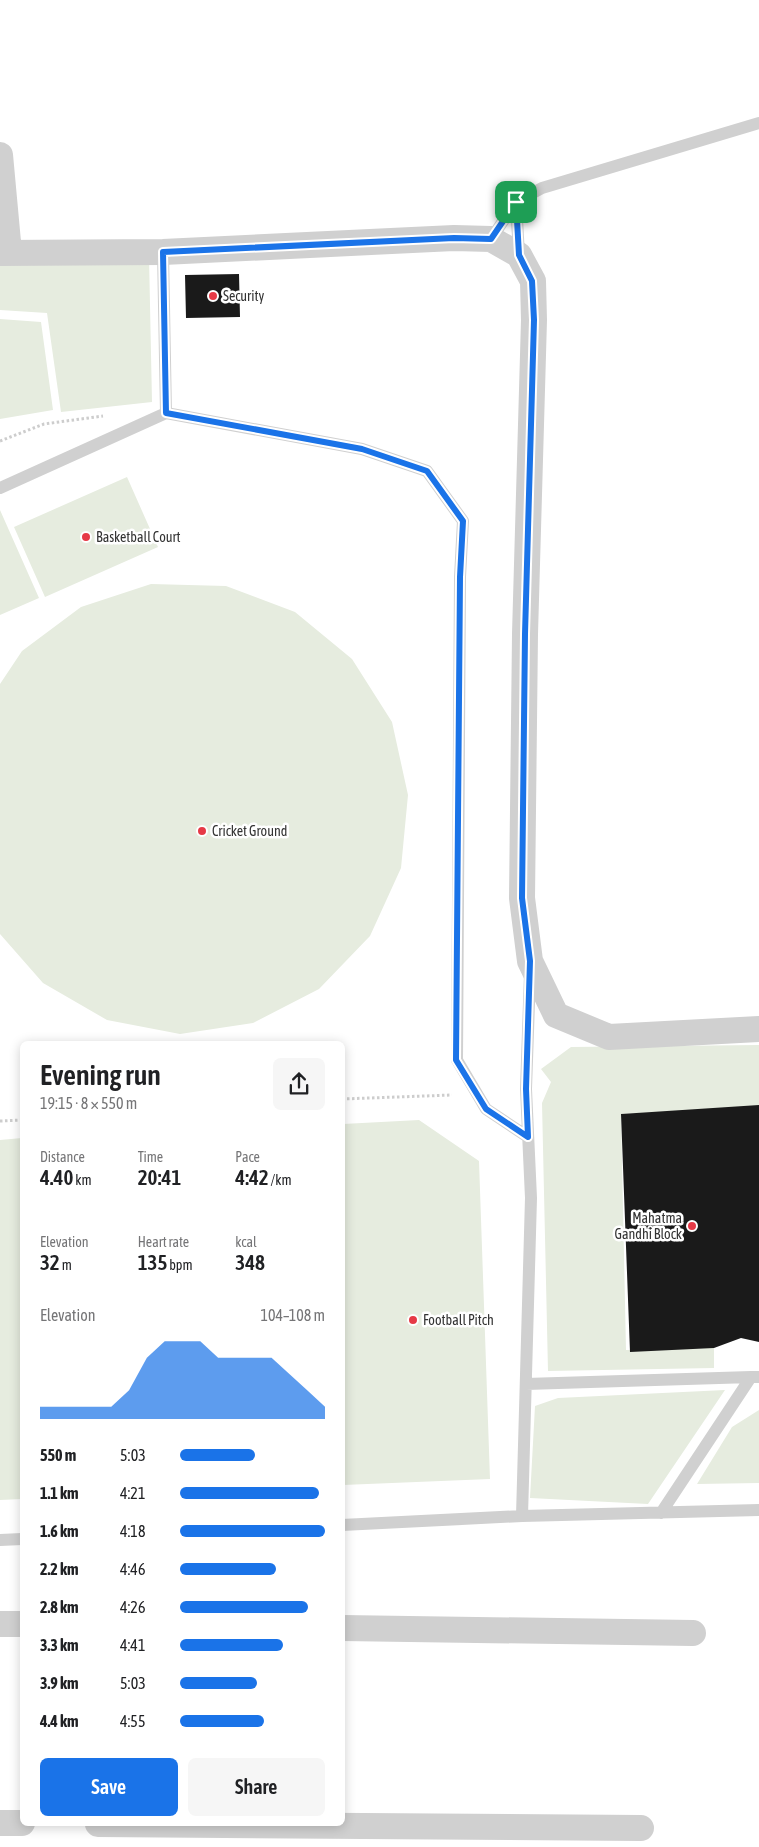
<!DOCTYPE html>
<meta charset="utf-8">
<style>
:root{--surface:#fff;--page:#f6f6f6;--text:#202124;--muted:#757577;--accent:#1a73e8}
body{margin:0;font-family:"Asap Condensed",sans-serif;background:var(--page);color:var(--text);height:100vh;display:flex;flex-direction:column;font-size:19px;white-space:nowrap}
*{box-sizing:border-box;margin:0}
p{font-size:16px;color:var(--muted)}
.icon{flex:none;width:28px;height:28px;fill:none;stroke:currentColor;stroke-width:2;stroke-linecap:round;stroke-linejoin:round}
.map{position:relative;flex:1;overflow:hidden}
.details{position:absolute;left:20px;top:1041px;width:325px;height:785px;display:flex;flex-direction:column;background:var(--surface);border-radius:8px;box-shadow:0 2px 12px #0003}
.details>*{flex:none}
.pin{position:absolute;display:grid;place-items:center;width:42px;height:42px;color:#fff;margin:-21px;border-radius:10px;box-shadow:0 2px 8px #0006}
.round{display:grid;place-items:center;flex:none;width:52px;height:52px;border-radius:8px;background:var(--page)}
.head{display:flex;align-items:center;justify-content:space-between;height:85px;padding:0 20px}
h1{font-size:28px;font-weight:600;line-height:38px}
.stats{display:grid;grid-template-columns:repeat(3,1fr);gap:8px;height:85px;padding:5px 20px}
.stats div{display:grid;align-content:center}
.stats b{font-size:21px;font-weight:600}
.stats small{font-size:14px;font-weight:400}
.stats p{font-size:14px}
.chart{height:140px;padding:10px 20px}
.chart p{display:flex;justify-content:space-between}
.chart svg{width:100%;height:90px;margin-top:5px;fill:var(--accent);opacity:.7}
.cta{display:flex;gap:10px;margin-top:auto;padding:10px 20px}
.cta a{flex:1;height:58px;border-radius:8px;background:var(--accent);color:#fff;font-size:20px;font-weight:600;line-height:58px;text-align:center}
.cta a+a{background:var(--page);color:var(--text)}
ul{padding:0 20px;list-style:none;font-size:16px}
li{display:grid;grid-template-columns:80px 60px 1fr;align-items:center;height:38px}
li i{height:12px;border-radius:6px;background:var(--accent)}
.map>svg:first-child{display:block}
.green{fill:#e6ecdf}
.building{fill:#1a1a1a}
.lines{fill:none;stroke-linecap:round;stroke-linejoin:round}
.path{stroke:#cdcdcd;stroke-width:3;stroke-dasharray:2.5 2.5;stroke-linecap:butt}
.service{stroke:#d0d0d0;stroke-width:12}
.minor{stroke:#d0d0d0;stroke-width:26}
.route-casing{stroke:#fff;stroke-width:10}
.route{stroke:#1a73e8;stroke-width:6}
.poi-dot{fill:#e63946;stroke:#fff;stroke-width:2}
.labels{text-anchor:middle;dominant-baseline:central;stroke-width:5;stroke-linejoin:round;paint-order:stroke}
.poi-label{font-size:14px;fill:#333;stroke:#fff;text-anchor:start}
</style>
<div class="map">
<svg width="759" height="1847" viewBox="0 0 759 1847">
<rect width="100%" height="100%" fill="#fff"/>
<path class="green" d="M 149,256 L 152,402 L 61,412 L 47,313 L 0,310 L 0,262 Z
M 0,319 L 41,322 L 53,410 L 0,419 Z
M 127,477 L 158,547 L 45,597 L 14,527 Z
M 0,510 L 39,598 L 0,615 Z
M 151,584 L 226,586 L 295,612 L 352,659 L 392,722 L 408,795 L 401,868 L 370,936 L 319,989 L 253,1023 L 180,1034 L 107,1020 L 43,983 L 0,934 L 0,684 L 22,651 L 81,607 Z
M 759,1045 L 759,1107 L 621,1114 L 626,1350 L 714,1348 L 714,1368 L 548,1371 L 542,1103 L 551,1082 L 541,1069 L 571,1047 Z
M 419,1120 L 479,1161 L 490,1479 L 343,1485 L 343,1124 Z
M 22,1138 L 22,1499 L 0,1500 L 0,1140 Z
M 725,1390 L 648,1504 L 530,1498 L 535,1406 L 558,1398 Z
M 759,1410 L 759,1483 L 697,1484 L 732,1427 Z"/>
<path class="building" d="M 239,274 L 240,317 L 186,318 L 185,275 Z
M 759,1105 L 759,1342 L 741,1338 L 714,1348 L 630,1352 L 621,1114 Z"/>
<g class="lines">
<path class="path" d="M 0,441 L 44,424 L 103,416
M 342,1099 L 452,1095
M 0,1121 L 22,1120"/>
<path class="service" d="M 516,202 L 519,255
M 491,239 L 516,202 L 542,188 L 759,123
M 163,252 L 166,413
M 0,488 L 166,413 L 362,449 L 427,471 L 463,521 L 460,577 L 457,1060 L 486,1109 L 528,1137
M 526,1384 L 751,1377
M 661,1513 L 751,1377 L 758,1377
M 522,1516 L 531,1198 L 526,1089 L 530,974
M 342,1525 L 522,1516 L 759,1510
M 0,1540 L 22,1539"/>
<path class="minor" d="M 0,155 L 9,253
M 0,253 L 163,252 L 454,238 L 491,239 L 519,255 L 533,281 L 534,320 L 525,634 L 522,898 L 530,961 L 556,1015 L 609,1037 L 759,1029
M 0,1624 L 22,1624
M 342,1628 L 693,1633
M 0,1823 L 22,1823
M 98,1824 L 641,1828"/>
</g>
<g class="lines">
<defs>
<path id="route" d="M 516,202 L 519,255 L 532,281 L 534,320 L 525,634 L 522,898 L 530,961 L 526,1089 L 528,1137 L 486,1109 L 456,1060 L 460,577 L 463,521 L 427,471 L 362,449 L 166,413 L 163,252 L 454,238 L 491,239 Z"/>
</defs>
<use href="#route" class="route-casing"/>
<use href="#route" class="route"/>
</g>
<g class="poi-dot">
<circle cx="213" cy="296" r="5"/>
<circle cx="86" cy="537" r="5"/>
<circle cx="202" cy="831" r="5"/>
<circle cx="692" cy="1226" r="5"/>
<circle cx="413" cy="1320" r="5"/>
</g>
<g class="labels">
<g class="poi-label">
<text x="223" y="296">Security</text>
<text x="96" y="537">Basketball Court</text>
<text x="212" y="831">Cricket Ground</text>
<text x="682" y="1218" text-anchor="end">Mahatma<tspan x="682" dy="16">Gandhi Block</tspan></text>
<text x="423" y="1320">Football Pitch</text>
</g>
</g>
</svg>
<div class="pin" style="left:516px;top:202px;background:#1e9e55"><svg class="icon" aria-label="arrive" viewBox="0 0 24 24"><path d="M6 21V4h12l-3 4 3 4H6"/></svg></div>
<section class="details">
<div class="head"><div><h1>Evening run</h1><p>19:15 · 8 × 550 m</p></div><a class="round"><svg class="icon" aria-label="share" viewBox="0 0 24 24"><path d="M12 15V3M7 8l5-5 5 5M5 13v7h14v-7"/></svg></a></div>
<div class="stats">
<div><p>Distance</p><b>4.40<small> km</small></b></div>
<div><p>Time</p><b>20:41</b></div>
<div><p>Pace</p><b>4:42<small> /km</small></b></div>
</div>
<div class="stats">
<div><p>Elevation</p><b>32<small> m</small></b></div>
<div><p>Heart rate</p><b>135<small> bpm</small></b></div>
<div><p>kcal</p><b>348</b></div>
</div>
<div class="chart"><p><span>Elevation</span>104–108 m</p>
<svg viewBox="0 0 160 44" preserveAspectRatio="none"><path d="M0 44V38L10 38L20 38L30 38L40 38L50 30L60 14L70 6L80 6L90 6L100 14L110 14L120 14L130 14L140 22L150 30L160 38V44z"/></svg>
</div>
<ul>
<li><b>550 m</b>5:03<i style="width:52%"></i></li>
<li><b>1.1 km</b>4:21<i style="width:96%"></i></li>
<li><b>1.6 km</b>4:18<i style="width:100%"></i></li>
<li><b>2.2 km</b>4:46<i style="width:66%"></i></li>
<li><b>2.8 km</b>4:26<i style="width:88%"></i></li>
<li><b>3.3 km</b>4:41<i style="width:71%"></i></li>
<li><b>3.9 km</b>5:03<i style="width:53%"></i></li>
<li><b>4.4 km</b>4:55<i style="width:58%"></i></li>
</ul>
<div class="cta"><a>Save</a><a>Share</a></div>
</section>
</div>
